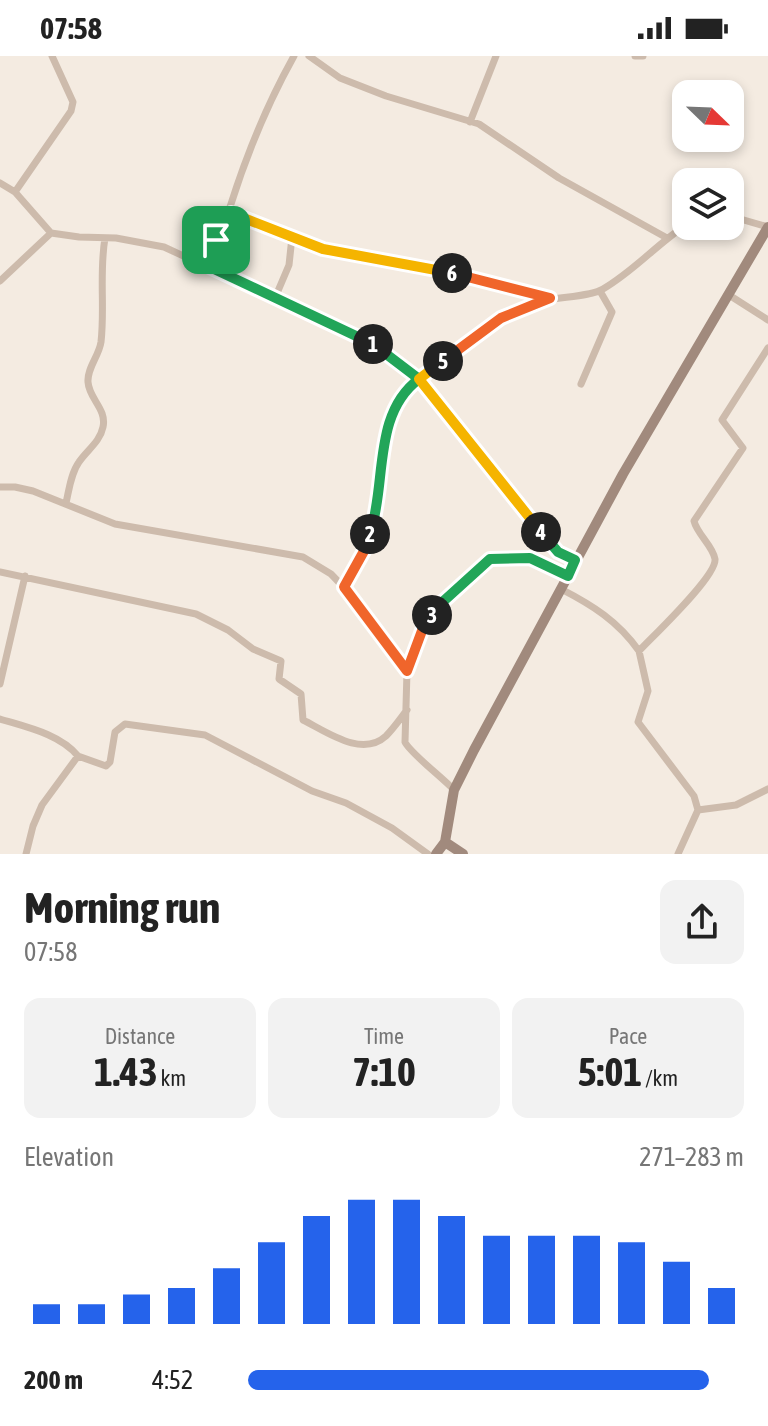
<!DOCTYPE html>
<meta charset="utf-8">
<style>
:root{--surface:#fff;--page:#f2f2f2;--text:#222;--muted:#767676;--accent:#2563eb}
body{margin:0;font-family:"Asap Condensed",sans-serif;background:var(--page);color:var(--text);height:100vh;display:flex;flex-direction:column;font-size:30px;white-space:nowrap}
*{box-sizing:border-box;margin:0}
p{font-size:26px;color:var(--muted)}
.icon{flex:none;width:44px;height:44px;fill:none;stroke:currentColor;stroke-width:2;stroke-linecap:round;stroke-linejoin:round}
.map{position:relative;height:798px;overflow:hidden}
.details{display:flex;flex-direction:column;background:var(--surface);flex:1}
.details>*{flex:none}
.needle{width:52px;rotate:113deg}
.tools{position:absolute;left:672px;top:24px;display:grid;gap:16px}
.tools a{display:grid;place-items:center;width:72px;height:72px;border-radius:16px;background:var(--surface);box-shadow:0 4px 12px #0003;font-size:40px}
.pin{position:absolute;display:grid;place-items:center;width:68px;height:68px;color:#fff;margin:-34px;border-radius:16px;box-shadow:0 4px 12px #0006}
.km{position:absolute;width:40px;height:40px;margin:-20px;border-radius:50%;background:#222;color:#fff;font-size:22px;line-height:40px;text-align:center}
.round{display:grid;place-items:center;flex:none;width:84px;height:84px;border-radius:16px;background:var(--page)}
.headline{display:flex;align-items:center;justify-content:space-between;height:136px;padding:0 24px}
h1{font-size:44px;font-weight:700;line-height:60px}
.figures{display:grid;grid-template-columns:repeat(3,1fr);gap:12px;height:136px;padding:8px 24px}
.figures div{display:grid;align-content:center;border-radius:16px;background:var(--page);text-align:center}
.figures b{font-size:40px;font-weight:700}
.figures small{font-size:22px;font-weight:400}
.figures p{font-size:22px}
.chart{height:224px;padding:16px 24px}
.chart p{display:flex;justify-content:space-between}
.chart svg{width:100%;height:144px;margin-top:8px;stroke:var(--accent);stroke-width:6}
ul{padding:0 24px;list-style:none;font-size:26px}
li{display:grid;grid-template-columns:128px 96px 1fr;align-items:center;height:60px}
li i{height:20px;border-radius:10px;background:var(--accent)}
.status{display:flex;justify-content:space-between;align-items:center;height:56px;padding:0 40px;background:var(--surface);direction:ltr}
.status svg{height:22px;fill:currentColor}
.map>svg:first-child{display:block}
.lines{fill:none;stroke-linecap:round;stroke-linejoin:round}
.street{stroke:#cdbbac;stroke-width:7}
.secondary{stroke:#a18a7d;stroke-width:10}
.split-1-casing{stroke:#fff;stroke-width:16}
.split-2-casing{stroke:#fff;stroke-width:16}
.split-3-casing{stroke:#fff;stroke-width:16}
.split-4-casing{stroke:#fff;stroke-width:16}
.split-5-casing{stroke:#fff;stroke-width:16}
.split-6-casing{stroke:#fff;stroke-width:16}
.split-7-casing{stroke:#fff;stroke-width:16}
.split-1{stroke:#22a559;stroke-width:10}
.split-2{stroke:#22a559;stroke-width:10}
.split-3{stroke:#f0652b;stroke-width:10}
.split-4{stroke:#22a559;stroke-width:10}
.split-5{stroke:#f5b400;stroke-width:10}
.split-6{stroke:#f0652b;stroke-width:10}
.split-7{stroke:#f5b400;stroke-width:10}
</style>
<div class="status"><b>07:58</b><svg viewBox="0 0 49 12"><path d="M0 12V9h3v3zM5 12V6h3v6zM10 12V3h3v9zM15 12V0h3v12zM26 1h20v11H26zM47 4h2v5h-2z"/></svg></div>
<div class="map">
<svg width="768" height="798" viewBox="0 0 768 798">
<rect width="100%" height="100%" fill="#f4ebe1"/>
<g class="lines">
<path class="street" d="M 294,0 C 266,50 247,97 230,151 L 231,157 L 323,193 L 468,220 L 547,241
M 309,0 L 340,22 L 386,40 L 479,68 L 559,122 L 667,182
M 635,0 L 643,0
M 470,66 L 496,0
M 0,127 L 15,136 L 51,177 L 79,181 L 116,182 L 164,191 L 373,288 L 419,323 L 550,488 L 558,496 L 575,504
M 15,136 L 71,55 L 73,46 L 52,0
M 730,160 L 768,171
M 195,204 L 216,184 L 231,157
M 0,225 L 51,177
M 729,239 L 768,264
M 275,242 L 289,209 L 292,181
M 581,328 L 612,256 L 600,235
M 0,431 L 15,431 L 33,435 L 115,468 L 303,501 L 331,518 L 353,541 L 376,577 L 407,615
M 66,447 C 69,434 71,417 79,406 C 87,394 100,386 103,371 C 107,353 89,343 88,326 C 87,312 99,300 101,286 C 105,251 99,217 105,182
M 0,516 L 196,558 L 228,574 L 253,593 L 281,605 L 279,623 L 301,638 L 303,664 C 327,676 362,702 386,680 C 394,672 400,663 407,654
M 344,531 C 358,505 372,480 378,450 C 386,410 379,362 409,330 C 447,302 486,265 531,248 C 552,240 588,242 603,233 C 634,215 657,188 686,169
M 561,533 C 592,549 618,565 639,595 C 653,580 717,520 715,503 C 713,490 697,478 694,465 L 743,392 L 722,364 L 768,292
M 639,595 L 648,635 L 638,666 L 694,740 L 698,754
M 0,628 L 25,520
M 0,663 C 26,671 60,678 78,700
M 454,734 C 444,723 409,696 405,686 L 407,615 L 423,572 L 437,551 L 490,503 L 530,502 L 568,520
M 26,798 L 33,770 L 42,749 L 78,700 L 106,710 L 110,706 L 115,676 L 125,668 L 205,679 L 312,735 L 346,747 L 392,772 L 428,798
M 678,798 L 698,754 L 736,749 L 768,733"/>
<path class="secondary" d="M 445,786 L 463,798
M 436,798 L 445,786 L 454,734 L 474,694 L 623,418 L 768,171"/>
</g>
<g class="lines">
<defs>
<path id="split-1" d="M 216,184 L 195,204 L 373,288"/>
<path id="split-2" d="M 370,478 C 387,427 372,358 419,323 L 373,288"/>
<path id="split-3" d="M 370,478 L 364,495 L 344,531 L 407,615 L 423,572 L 432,559"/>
<path id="split-4" d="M 432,559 L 437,551 L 490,503 L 530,502 L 568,520 L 575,504 L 558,496 L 541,476"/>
<path id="split-5" d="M 443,305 L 419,323 L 541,476"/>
<path id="split-6" d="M 443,305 L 501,262 L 550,242 L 452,217"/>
<path id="split-7" d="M 216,184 L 231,157 L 323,193 L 452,217"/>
</defs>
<use href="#split-1" class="split-1-casing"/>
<use href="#split-2" class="split-2-casing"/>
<use href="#split-3" class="split-3-casing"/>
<use href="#split-4" class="split-4-casing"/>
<use href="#split-5" class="split-5-casing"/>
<use href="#split-6" class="split-6-casing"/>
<use href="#split-7" class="split-7-casing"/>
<use href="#split-1" class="split-1"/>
<use href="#split-2" class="split-2"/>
<use href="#split-3" class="split-3"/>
<use href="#split-4" class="split-4"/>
<use href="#split-5" class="split-5"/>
<use href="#split-6" class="split-6"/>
<use href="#split-7" class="split-7"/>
</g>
</svg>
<div class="tools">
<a><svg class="needle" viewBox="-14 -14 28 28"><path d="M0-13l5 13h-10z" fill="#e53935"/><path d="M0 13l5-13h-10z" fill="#767676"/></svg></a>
<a><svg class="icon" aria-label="layers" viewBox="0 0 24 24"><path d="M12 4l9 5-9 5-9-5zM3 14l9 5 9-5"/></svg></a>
</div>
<div class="pin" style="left:216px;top:184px;background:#1e9e55"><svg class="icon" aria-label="arrive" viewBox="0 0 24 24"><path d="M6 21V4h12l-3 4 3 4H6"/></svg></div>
<b class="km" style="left:373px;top:288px">1</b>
<b class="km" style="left:370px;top:478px">2</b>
<b class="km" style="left:432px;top:559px">3</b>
<b class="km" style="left:541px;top:476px">4</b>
<b class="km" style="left:443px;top:305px">5</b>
<b class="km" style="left:452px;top:217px">6</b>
</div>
<section class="details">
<div class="headline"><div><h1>Morning run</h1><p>07:58</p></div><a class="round"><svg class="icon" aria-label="share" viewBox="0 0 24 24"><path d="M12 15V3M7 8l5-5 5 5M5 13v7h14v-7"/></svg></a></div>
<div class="figures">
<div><p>Distance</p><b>1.43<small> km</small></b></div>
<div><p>Time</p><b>7:10</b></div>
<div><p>Pace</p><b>5:01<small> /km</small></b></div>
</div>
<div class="chart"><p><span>Elevation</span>271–283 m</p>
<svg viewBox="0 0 160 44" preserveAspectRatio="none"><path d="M5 44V38M15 44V38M25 44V35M35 44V33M45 44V27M55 44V19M65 44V11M75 44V6M85 44V6M95 44V11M105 44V17M115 44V17M125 44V17M135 44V19M145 44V25M155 44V33"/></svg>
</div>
<ul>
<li><b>200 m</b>4:52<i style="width:93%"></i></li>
</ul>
</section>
